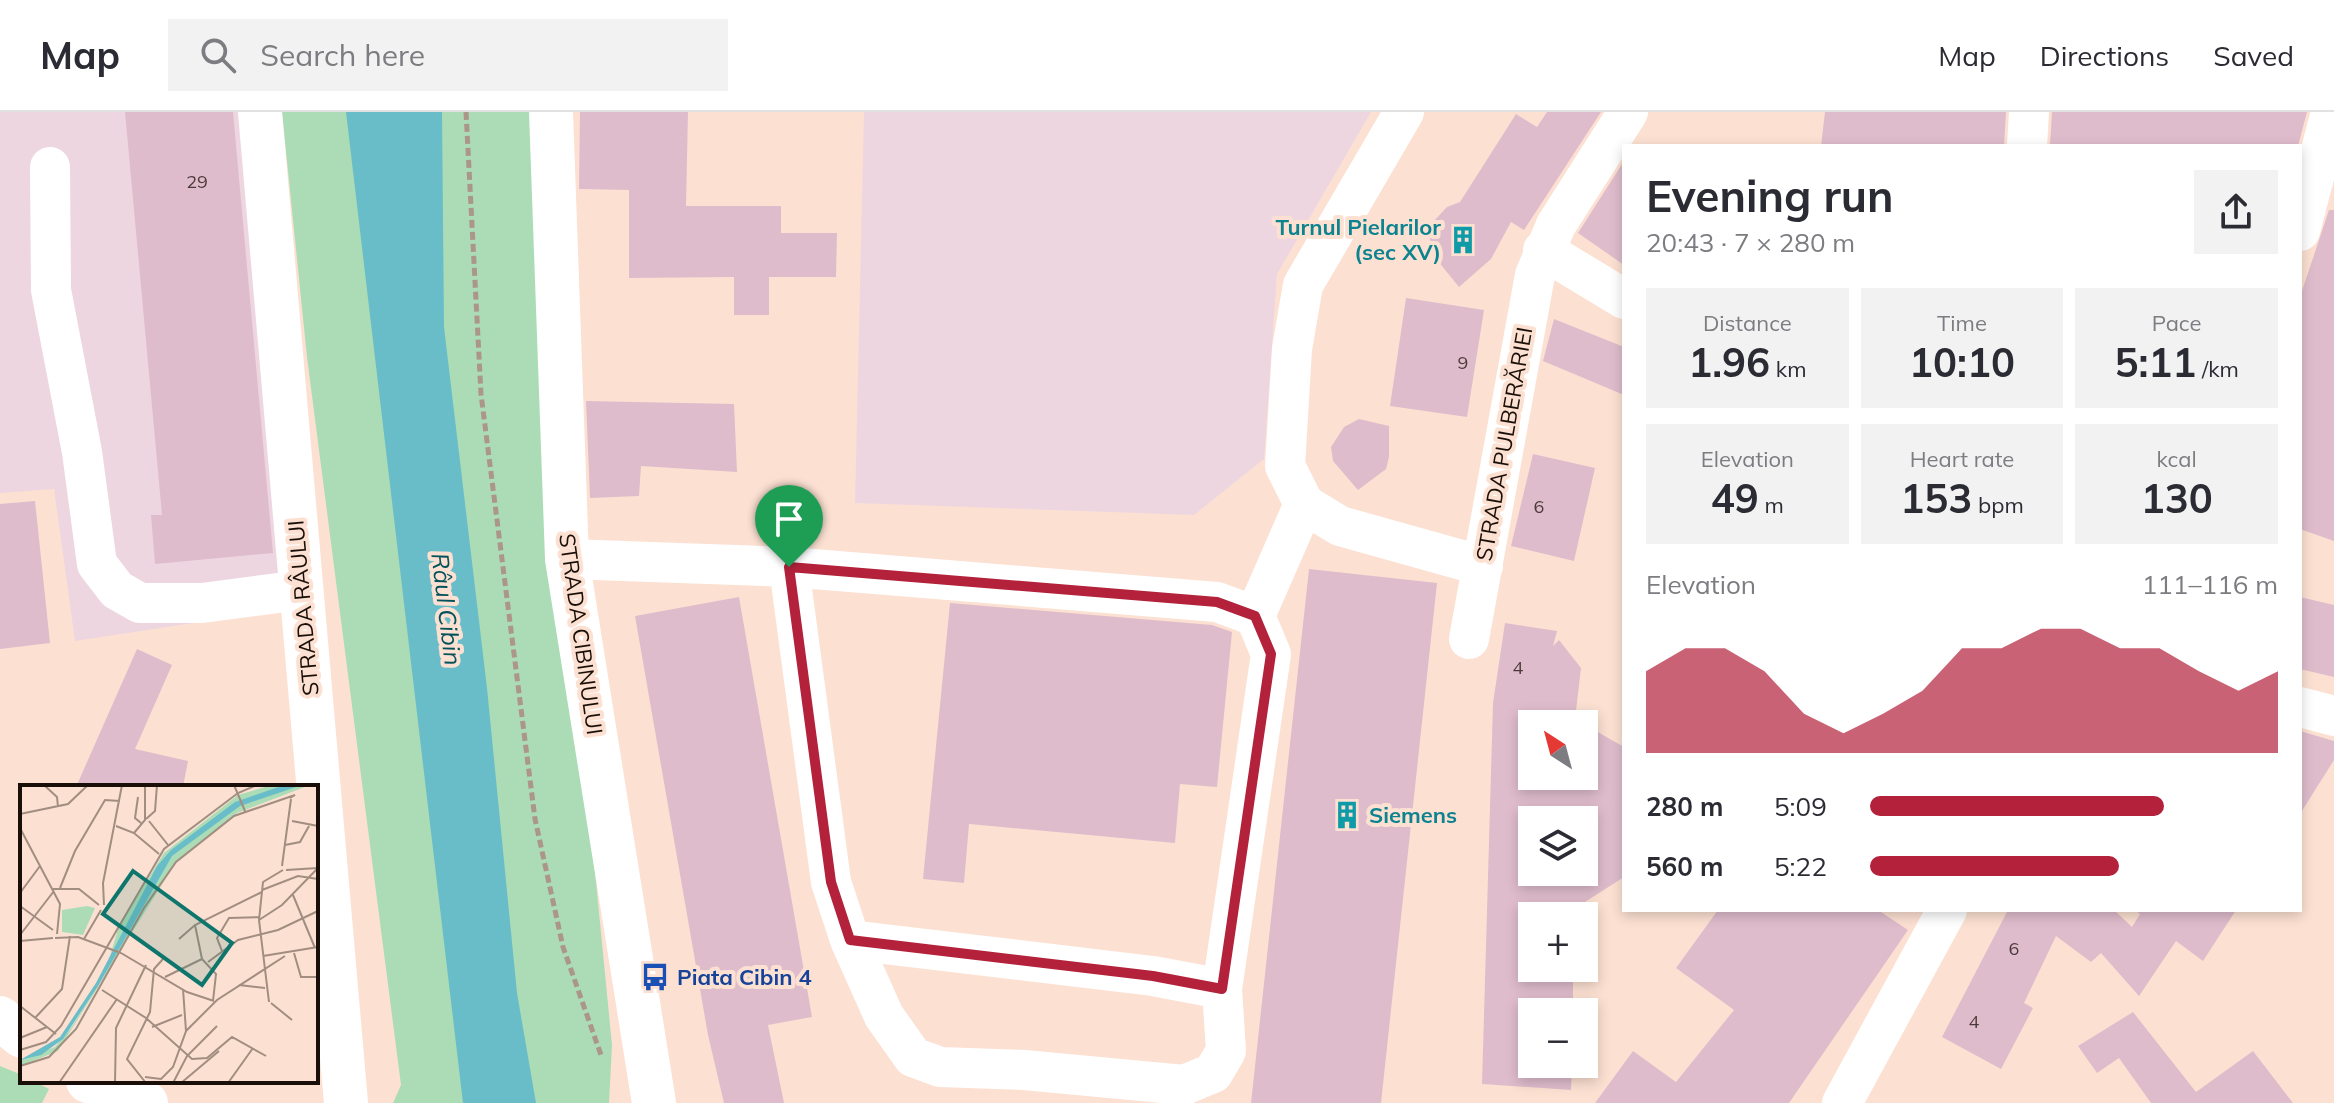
<!DOCTYPE html>
<meta charset="utf-8">
<style>
:root{--surface:#fff;--page:#f2f2f3;--text:#2b2b33;--muted:#7c7c81;--line:#e1e1e2;--accent:#b3213b}
body{margin:0;font-family:Mulish,sans-serif;background:var(--page);color:var(--text);height:100vh;display:flex;flex-direction:column;font-size:30px;white-space:nowrap}
*{box-sizing:border-box;margin:0}
p{font-size:26px;color:var(--muted)}
.icon{flex:none;width:44px;height:44px;fill:none;stroke:currentColor;stroke-width:2;stroke-linecap:round;stroke-linejoin:round}
.map{position:relative;flex:1;overflow:hidden}
.drawer{position:absolute;left:1622px;top:32px;width:680px;height:768px;display:flex;flex-direction:column;background:var(--surface);border-radius:0px;box-shadow:0 4px 12px #0003}
.drawer>*{flex:none}
.needle{width:52px;rotate:324deg}
.fabs{position:absolute;left:1518px;top:598px;display:grid;gap:16px}
.fabs a{display:grid;place-items:center;width:80px;height:80px;border-radius:0px;background:var(--surface);box-shadow:0 4px 12px #0003;font-size:40px}
.pin{position:absolute;display:grid;place-items:center;width:68px;height:68px;color:#fff;margin:-82px -34px;border-radius:50% 50% 50% 0;rotate:-45deg;box-shadow:0 0 8px #0007}
.pin .icon{rotate:45deg}
.round{display:grid;place-items:center;flex:none;width:84px;height:84px;border-radius:0px;background:var(--page)}
.overview{display:flex;align-items:center;justify-content:space-between;height:136px;padding:0 24px}
h1{font-size:44px;font-weight:700;line-height:60px}
.figures{display:grid;grid-template-columns:repeat(3,1fr);gap:12px;height:136px;padding:8px 24px}
.figures div{display:grid;align-content:center;border-radius:0px;background:var(--page);text-align:center}
.figures b{font-size:40px;font-weight:700}
.figures small{font-size:22px;font-weight:400}
.figures p{font-size:22px}
.chart{height:224px;padding:16px 24px}
.chart p{display:flex;justify-content:space-between}
.chart svg{width:100%;height:144px;margin-top:8px;fill:var(--accent);opacity:.7}
ul{padding:0 24px;list-style:none;font-size:26px}
li{display:grid;grid-template-columns:128px 96px 1fr;align-items:center;height:60px}
li i{height:20px;border-radius:10px;background:var(--accent)}
header{display:flex;align-items:center;gap:48px;box-sizing:border-box;height:112px;padding:0 40px;background:var(--surface);border-bottom:2px solid var(--line)}
header strong{font-size:38px}
nav{display:flex;gap:44px;margin-inline-start:auto;font-size:28px}
.search{width:560px;height:72px;background:var(--page);display:flex;align-items:center;gap:20px;box-sizing:border-box;padding:0 28px;border-radius:0px;color:var(--muted);font-size:30px}
.map>svg:first-child{display:block}
.industrial{fill:#eed6e0}
.green{fill:#abdcb6}
.water{fill:#69bdc9}
.building{fill:#dfbccc;fill-rule:evenodd}
.lines{fill:none;stroke-linecap:round;stroke-linejoin:round}
.path{stroke:#ab9689;stroke-width:5;stroke-dasharray:8 4;stroke-linecap:butt}
.minor{stroke:#fff;stroke-width:40}
.major{stroke:#fff;stroke-width:44}
.route-casing{stroke:#fff;stroke-width:16}
.route{stroke:#b3213b;stroke-width:10}
.labels{text-anchor:middle;dominant-baseline:central;stroke-width:8;stroke-linejoin:round;paint-order:stroke}
.number-label{font-size:18px;fill:#4b3a39}
.culture-label{font-size:22px;font-weight:bold;fill:#0d838f;stroke:#fce1d2;text-anchor:end}
.street-label{font-size:22px;fill:#1a0f08;stroke:#fce1d2}
.transit-label{font-size:22px;font-weight:bold;fill:#164399;stroke:#fce1d2;text-anchor:start}
.water-label{font-size:24px;font-style:italic;fill:#03525b;stroke:#fce1d2}
.inset-road{fill:none;stroke:#a28d81;stroke-width:2}
.view{fill:#0f766e;fill-opacity:0.15;stroke:#0f766e;stroke-width:4}
.inset-edge{fill:none;stroke:#1a0f08;stroke-width:4}
</style>
<header>
<strong>Map</strong>
<div class="search"><svg class="icon" aria-label="search" viewBox="0 0 24 24"><circle cx="10" cy="10" r="6"/><path d="M15 15l6 6"/></svg>Search here</div>
<nav><a>Map</a><a>Directions</a><a>Saved</a></nav>
</header>
<div class="map">
<svg width="2334" height="991" viewBox="0 0 2334 991">
<rect width="100%" height="100%" fill="#fce1d2"/>
<path class="industrial" d="M 0,0 L 239,0 L 286,497 L 75,529 L 54,377 L 0,381 Z
M 864,0 L 1371,0 L 1277,162 L 1264,347 L 1194,403 L 855,391 Z"/>
<path class="green" d="M 282,0 L 551,0 L 564,443 L 612,933 L 609,991 L 393,991 L 401,973 L 307,245 Z
M 0,954 L 22,963 L 22,969 L 34,969 L 49,977 L 42,991 L 0,991 Z"/>
<path class="water" d="M 346,0 L 442,0 L 444,215 L 487,576 L 517,881 L 536,991 L 463,991 Z"/>
<path class="building" d="M 125,0 L 233,0 L 273,441 L 155,452 L 151,403 L 162,403 Z
M 580,0 L 688,0 L 686,94 L 781,94 L 781,121 L 837,121 L 836,165 L 769,165 L 769,203 L 734,203 L 734,165 L 629,166 L 629,78 L 579,77 Z
M 1547,0 L 1601,0 L 1524,118 L 1511,110 L 1491,147 L 1459,175 L 1433,143 L 1429,121 L 1432,111 L 1447,95 L 1460,90 L 1516,2 L 1537,15 Z
M 1825,0 L 2006,0 L 2004,34 L 1821,34 Z
M 2052,0 L 2307,0 L 2298,34 L 2050,34 Z
M 1624,49 L 1624,153 L 1578,121 Z
M 2329,98 L 2334,98 L 2334,429 L 2300,417 L 2300,185 Z
M 1406,186 L 1484,198 L 1467,305 L 1390,294 Z
M 1554,207 L 1624,235 L 1624,283 L 1543,249 Z
M 586,289 L 734,292 L 737,360 L 641,354 L 639,384 L 590,386 Z
M 1359,307 L 1389,314 L 1389,345 L 1386,357 L 1358,378 L 1333,349 L 1331,335 L 1344,315 Z
M 1533,342 L 1595,356 L 1574,449 L 1511,434 Z
M 35,389 L 50,531 L 0,537 L 0,392 Z
M 1309,457 L 1437,471 L 1381,991 L 1251,991 Z
M 739,485 L 812,905 L 768,913 L 784,991 L 724,991 L 708,923 L 635,504 Z
M 2300,485 L 2334,493 L 2334,565 L 2300,557 Z
M 950,491 L 1212,513 L 1232,520 L 1217,675 L 1180,672 L 1175,731 L 969,712 L 964,771 L 923,767 Z
M 1505,511 L 1557,519 L 1553,534 L 1559,528 L 1581,556 L 1575,607 L 1624,635 L 1624,765 L 1574,797 L 1574,804 L 1532,804 L 1532,856 L 1573,856 L 1573,900 L 1532,900 L 1532,952 L 1572,952 L 1571,978 L 1482,972 L 1493,591 ZM 1532,612 L 1584,612 L 1584,664 L 1532,664 ZM 1532,708 L 1584,708 L 1584,760 L 1532,760 Z
M 137,537 L 172,553 L 135,637 L 188,649 L 183,675 L 76,675 Z
M 2300,619 L 2334,629 L 2334,648 L 2300,702 Z
M 1718,798 L 1878,798 L 1908,818 L 1789,991 L 1595,991 L 1633,939 L 1676,970 L 1734,898 L 1676,856 Z
M 2008,798 L 2114,798 L 2132,815 L 2140,802 L 2135,798 L 2236,798 L 2203,849 L 2176,829 L 2139,884 L 2101,841 L 2091,850 L 2056,824 L 2024,891 L 2033,896 L 2001,957 L 1942,925 Z
M 2133,900 L 2196,980 L 2253,939 L 2293,991 L 2151,991 L 2119,946 L 2097,961 L 2078,934 Z"/>
<g class="lines">
<path class="path" d="M 466,0 L 481,282 L 535,707 L 563,835 L 601,943"/>
<path class="minor" d="M 1404,0 L 1303,173 L 1292,237 L 1285,354 L 1304,392 L 1340,414 L 1483,454
M 2027,34 L 2029,0
M 50,55 L 51,178 L 82,340 L 97,452 L 117,478 L 140,491 L 202,491 L 301,478
M 2300,119 L 2331,0
M 1543,138 L 1624,187
M 567,447 L 789,455 L 1217,490 L 1255,504 L 1271,542 L 1222,877 L 1153,864 L 850,828 L 831,770 L 789,455
M 1255,504 L 1304,392
M 1469,527 L 1535,163 L 1556,113 L 1628,0
M 2300,595 L 2334,604
M 850,828 L 884,904 L 913,945 L 940,955 L 1024,958 L 1184,973 L 1213,961 L 1226,939 L 1222,877
M 1842,991 L 1947,798"/>
<path class="major" d="M 260,0 L 346,991
M 551,0 L 567,447 L 654,991
M 0,906 L 22,924
M 88,969 L 146,991"/>
</g>
<g class="lines">
<defs>
<path id="route" d="M 789,455 L 1217,490 L 1255,504 L 1271,542 L 1222,877 L 1153,864 L 850,828 L 831,770 Z"/>
</defs>
<use href="#route" class="route-casing"/>
<use href="#route" class="route"/>
</g>
<defs>
<symbol id="building-bare" viewBox="-9 -9 18 18"><path d="M-4-6H4V6H1V3H-1V6H-4ZM-2.5-4.3h1.7v1.8h-1.7ZM.8-4.3h1.7v1.8H.8ZM-2.5-1h1.7V.8h-1.7ZM.8-1h1.7V.8H.8Z" fill="#0f9aa8" stroke="#fce1d2" stroke-width="2.5" paint-order="stroke"/></symbol>
<symbol id="bus-bare" viewBox="-9 -9 18 18"><path d="M-5-6H5V4H4V6H2V4H-2V6H-4V4H-5ZM-3.5-4V0h7V-4ZM-3.5 1.2v1.5H-2V1.2ZM2 1.2v1.5H3.5V1.2Z" fill="#1a4fb4" stroke="#fce1d2" stroke-width="2.5" paint-order="stroke"/></symbol>
</defs>
<g fill-rule="evenodd">
<use href="#building-bare" x="1443" y="108" width="40" height="40"/>
<use href="#building-bare" x="1327" y="683" width="40" height="40"/>
<use href="#bus-bare" x="635" y="845" width="40" height="40"/>
</g>
<g class="labels">
<g class="number-label">
<text x="197" y="69">29</text>
<text x="1463" y="250">9</text>
<text x="1539" y="394">6</text>
<text x="1518" y="555">4</text>
<text x="2014" y="836">6</text>
<text x="1974" y="909">4</text>
</g>
<g class="culture-label">
<text x="1441" y="115">Turnul Pielarilor<tspan x="1441" dy="25">(sec XV)</tspan></text>
<text x="1369" y="703" text-anchor="start">Siemens</text>
</g>
<g class="street-label">
<text transform="translate(1504 332) rotate(-80)">STRADA PULBERĂRIEI</text>
<text transform="translate(303 496) rotate(-95)">STRADA RÂULUI</text>
<text transform="translate(581 522) rotate(82)">STRADA CIBINULUI</text>
</g>
<g class="transit-label">
<text x="677" y="865">Piata Cibin 4</text>
</g>
<g class="water-label">
<text transform="translate(447 497) rotate(83)">Râul Cibin</text>
</g>
</g>
<g transform="translate(20 673)">
<rect width="298" height="298" fill="#fce1d2"/>
<path d="M 252,0 L 290,0 L 217,28 L 156,77 L 38,266 L 0,281 L 0,275 L 35,262 L 51,243 L 84,191 L 99,141 L 144,68 L 218,10 ZM 67,121 L 75,123 L 63,150 L 42,147 L 42,125 Z" fill="#abdcb6"/>
<path d="M 264,0 L 282,0 L 220,21 L 152,71 L 78,201 L 43,254 L 21,270 L 0,275 L 40,252 L 76,198 L 137,81 L 151,65 L 215,17 Z" fill="#69bdc9"/>
<path class="inset-road" d="M 24,0 L 37,12 L 38,22M 214,0 L 225,26M 118,12 L 115,33 L 121,38M 0,29 L 48,19 L 68,0M 126,34 L 135,26 L 137,0M 129,36 L 148,60M 272,36 L 298,41M 96,41 L 114,48 L 139,69M 0,43 L 40,119 L 37,149M 114,48 L 125,35 L 125,0M 265,60 L 280,57 L 289,41M 262,81 L 271,14M 266,85 L 298,83M 40,103 L 55,66 L 85,15 L 100,16M 33,104 L 59,104 L 79,120M 242,105 L 278,91 L 298,94M 0,108 L 20,81M 273,110 L 295,163M 84,120 L 83,98 L 102,0M 0,121 L 33,145M 239,135 L 262,120 L 298,83M 175,140 L 182,174M 0,150 L 34,106M 35,153 L 58,152 L 101,168M 64,154 L 81,125M 159,154 L 175,140 L 242,107M 0,156 L 33,153M 202,166 L 197,153 L 209,133 L 240,132M 101,168 L 167,207 L 194,216M 274,168 L 281,192 L 298,192M 243,171 L 298,162M 182,174 L 196,189 L 193,216M 188,177 L 218,155 L 258,145 L 298,126M 145,192 L 182,174M 219,200 L 245,203M 82,205 L 126,233 L 172,274 L 187,273 L 212,252 L 246,271M 249,217 L 239,135 L 243,97 L 263,85M 251,218 L 272,235M 0,221 L 36,249M 15,233 L 42,204 L 50,151M 132,242 L 162,230M 166,246 L 197,215 L 265,171M 0,253 L 27,242M 0,265 L 26,257 L 41,241 L 144,64 L 218,8 L 237,0M 0,281 L 29,272 L 56,244 L 124,123 L 156,77 L 214,31 L 275,10 L 270,13M 125,292 L 141,294 L 153,282 L 166,246 L 163,204M 39,298 L 97,214M 95,298 L 96,243 L 126,180M 126,298 L 107,274 L 130,227 L 134,184 L 143,174M 153,298 L 167,271 L 197,241M 161,298 L 199,266M 208,298 L 233,263"/>
<path class="view" d="M 113,86 L 212,158 L 182,200 L 83,129 Z"/>
<rect width="298" height="298" class="inset-edge"/>
</g>
</svg>
<div class="fabs">
<a><svg class="needle" viewBox="-14 -14 28 28"><path d="M0-13l5 13h-10z" fill="#e53935"/><path d="M0 13l5-13h-10z" fill="#7c7c81"/></svg></a>
<a><svg class="icon" aria-label="layers" viewBox="0 0 24 24"><path d="M12 4l9 5-9 5-9-5zM3 14l9 5 9-5"/></svg></a>
<a>+</a>
<a>−</a>
</div>
<div class="pin" style="left:789px;top:455px;background:#1e9e55"><svg class="icon" aria-label="arrive" viewBox="0 0 24 24"><path d="M6 21V4h12l-3 4 3 4H6"/></svg></div>
<section class="drawer">
<div class="overview"><div><h1>Evening run</h1><p>20:43 · 7 × 280 m</p></div><a class="round"><svg class="icon" aria-label="share" viewBox="0 0 24 24"><path d="M12 15V3M7 8l5-5 5 5M5 13v7h14v-7"/></svg></a></div>
<div class="figures">
<div><p>Distance</p><b>1.96<small> km</small></b></div>
<div><p>Time</p><b>10:10</b></div>
<div><p>Pace</p><b>5:11<small> /km</small></b></div>
</div>
<div class="figures">
<div><p>Elevation</p><b>49<small> m</small></b></div>
<div><p>Heart rate</p><b>153<small> bpm</small></b></div>
<div><p>kcal</p><b>130</b></div>
</div>
<div class="chart"><p><span>Elevation</span>111–116 m</p>
<svg viewBox="0 0 160 44" preserveAspectRatio="none"><path d="M0 44V19L10 12L20 12L30 19L40 32L50 38L60 32L70 25L80 12L90 12L100 6L110 6L120 12L130 12L140 19L150 25L160 19V44z"/></svg>
</div>
<ul>
<li><b>280 m</b>5:09<i style="width:72%"></i></li>
<li><b>560 m</b>5:22<i style="width:61%"></i></li>
</ul>
</section>
</div>
